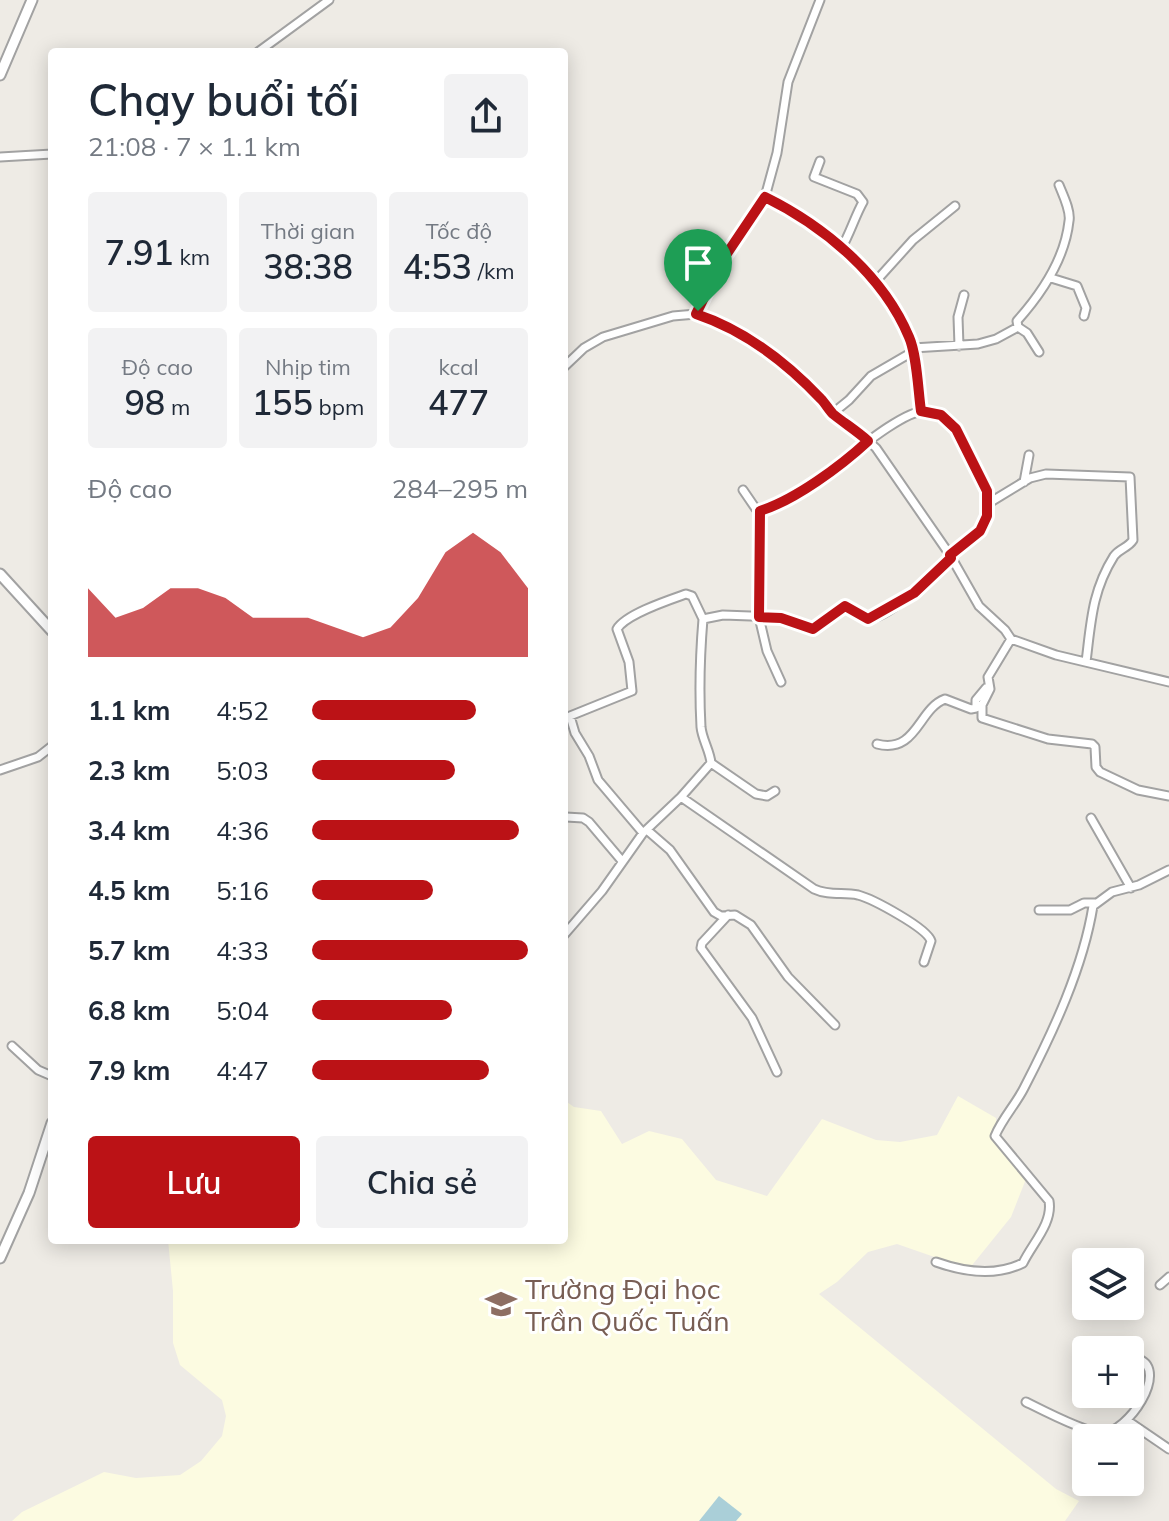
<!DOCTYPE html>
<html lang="vi">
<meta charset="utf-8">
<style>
:root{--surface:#fff;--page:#f2f2f3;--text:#1f2937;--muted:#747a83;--accent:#bb1216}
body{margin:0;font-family:Mulish,sans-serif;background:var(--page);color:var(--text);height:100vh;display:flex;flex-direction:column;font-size:30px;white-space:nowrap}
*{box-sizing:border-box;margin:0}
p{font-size:26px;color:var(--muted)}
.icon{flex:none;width:44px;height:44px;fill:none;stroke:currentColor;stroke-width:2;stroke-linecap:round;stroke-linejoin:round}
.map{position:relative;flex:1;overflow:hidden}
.drawer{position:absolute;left:48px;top:48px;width:520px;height:1196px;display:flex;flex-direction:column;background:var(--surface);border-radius:8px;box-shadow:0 4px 20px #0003}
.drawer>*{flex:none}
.tools{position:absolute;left:1072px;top:1248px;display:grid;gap:16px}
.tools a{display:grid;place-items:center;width:72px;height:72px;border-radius:8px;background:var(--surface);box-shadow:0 4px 20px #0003;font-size:40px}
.pin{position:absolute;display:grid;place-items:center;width:68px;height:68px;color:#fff;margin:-82px -34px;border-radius:50% 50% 50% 0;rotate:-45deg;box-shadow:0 0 8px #0007}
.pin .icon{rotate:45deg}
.round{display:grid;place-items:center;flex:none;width:84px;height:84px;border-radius:8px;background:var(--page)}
.overview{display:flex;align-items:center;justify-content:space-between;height:136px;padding:0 40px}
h1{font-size:44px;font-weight:600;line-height:60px}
.figures{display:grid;grid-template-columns:repeat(3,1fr);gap:12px;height:136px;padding:8px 40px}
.figures div{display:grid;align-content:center;border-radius:8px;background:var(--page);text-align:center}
.figures b{font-size:34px;font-weight:600}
.figures small{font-size:22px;font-weight:400}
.figures p{font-size:22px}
.chart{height:224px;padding:16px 40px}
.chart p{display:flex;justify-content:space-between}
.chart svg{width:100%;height:144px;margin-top:8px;fill:var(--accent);opacity:.7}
.action{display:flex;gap:16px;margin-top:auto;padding:16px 40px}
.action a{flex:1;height:92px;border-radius:8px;background:var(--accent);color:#fff;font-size:32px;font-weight:600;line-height:92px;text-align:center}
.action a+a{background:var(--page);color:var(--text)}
ul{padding:0 40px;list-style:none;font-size:26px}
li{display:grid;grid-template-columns:128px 96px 1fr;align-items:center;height:60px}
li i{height:20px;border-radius:10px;background:var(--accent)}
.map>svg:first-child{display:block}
.education{fill:#fcfbe1}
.water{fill:#aacfd8}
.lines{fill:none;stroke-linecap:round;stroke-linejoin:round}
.minor-casing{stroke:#a2a2a2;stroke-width:11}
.tertiary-casing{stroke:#a2a2a2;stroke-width:13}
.minor{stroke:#fff;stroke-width:7}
.tertiary{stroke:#fff;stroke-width:9}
.route-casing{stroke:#fff;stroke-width:16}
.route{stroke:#bb1216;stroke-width:10}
.labels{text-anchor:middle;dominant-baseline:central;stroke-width:6;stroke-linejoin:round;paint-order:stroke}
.education-label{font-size:28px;fill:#785e54;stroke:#fff;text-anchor:start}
</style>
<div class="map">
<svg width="1169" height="1521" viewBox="0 0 1169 1521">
<rect width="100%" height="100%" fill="#eeebe5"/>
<path class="education" d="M 958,1096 L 996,1118 L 997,1145 L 1026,1179 L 1011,1217 L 969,1269 L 897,1244 L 868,1252 L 837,1282 L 819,1294 L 1056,1489 L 1079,1501 L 1065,1521 L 12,1521 L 22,1512 L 104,1472 L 136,1478 L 180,1475 L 201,1461 L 222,1436 L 226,1416 L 222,1400 L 180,1365 L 173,1343 L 173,1291 L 168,1240 L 564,1240 L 564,1100 L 574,1107 L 601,1111 L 622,1144 L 649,1131 L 682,1139 L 716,1180 L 767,1196 L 822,1119 L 876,1140 L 900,1142 L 937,1135 Z"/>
<path class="water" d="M 719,1496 L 742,1514 L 736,1521 L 699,1521 Z"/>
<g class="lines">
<defs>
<path id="minor" d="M 258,52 L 329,0
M 0,157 L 52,154
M 820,161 L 814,177 L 857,194 L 863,202 C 855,216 850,234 841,249
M 765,197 C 824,225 883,276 910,337 C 917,355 918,390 921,411
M 1051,278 L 1077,286 L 1086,308 L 1084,316
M 876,281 L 913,240 L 955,206
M 696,314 L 722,261 L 765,197 L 777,153 L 788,82 L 820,0
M 1018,327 L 1027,333 L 1039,352
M 959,346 L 958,317 L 964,295
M 913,348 L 978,344 L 996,339 L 1018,327 L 1017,321 C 1042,293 1065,259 1069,221 C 1071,211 1063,195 1059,185
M 564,367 L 584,348 L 603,337 L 673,316 L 696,314 L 753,341 L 784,365 L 822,400 L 833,413 L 849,424 L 876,448 L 950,555 L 979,606 L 1005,630 L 1011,639 L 1056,655 L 1169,682
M 833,413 L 849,400 L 871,376 L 914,351
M 1024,482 L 1029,455
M 743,490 L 756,509 L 763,510 C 783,500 803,489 822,476 C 843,462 902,410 925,411 C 949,413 958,431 968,450 C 981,475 994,497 985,525 L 950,555
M 989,503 L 1030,478 L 1046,474 L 1130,477 L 1133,540 C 1128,548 1120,548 1114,556 C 1092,591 1091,622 1086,662
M 760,511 L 759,617 L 767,651 L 781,682
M 1011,639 L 988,677 L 990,689 L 982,705 L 982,718 L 1048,739 L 1092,744 L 1095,747 L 1096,767 L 1100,772 L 1138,790 L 1169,796
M 877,744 C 917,754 918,709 945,699 L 971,709 L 976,708 L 976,700 L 986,688
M 0,770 L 38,757 L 52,746
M 775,791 L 767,796 L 756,794 L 711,763 C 710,751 702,739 701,727 C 699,691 700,655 703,619 L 723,615 L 779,617 L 811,629 L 823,624 L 845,606 C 852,609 859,618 867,619 C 888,620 936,572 951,558
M 681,797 L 814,889 C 829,896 843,892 858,895 C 873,899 927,928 931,941 L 924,962
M 566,817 L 583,818 L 589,822 L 622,861
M 1091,818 L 1131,888
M 647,830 L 670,850 L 714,912 L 721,916 L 735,915 L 751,925 L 788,977 L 835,1025
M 643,833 L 598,780 L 589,756 L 575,733 L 570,716 L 632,691 L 629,662 L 617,629 C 626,614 669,600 686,594 L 692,596 L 703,619
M 1039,910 L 1070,910 L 1084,903 L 1095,903
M 728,915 L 702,943 L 701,948 L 752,1018 L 777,1072
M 564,935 L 602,891 L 643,833 L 681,797 L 711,763
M 12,1046 L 38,1070 L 52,1076
M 936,1262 C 964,1272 995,1277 1023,1263 C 1032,1244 1053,1223 1049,1201 L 995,1136 C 1002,1119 1016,1104 1024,1088 C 1053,1032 1083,968 1093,906 L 1112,892 L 1139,885 L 1169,870
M 1160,1285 L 1169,1277
M 1026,1402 C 1042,1410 1086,1433 1102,1433 C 1128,1433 1169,1371 1139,1359 L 1130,1368
M 1128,1421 L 1169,1449"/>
<path id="tertiary" d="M 0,75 L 32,0
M 0,574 L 52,631
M 0,1258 L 29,1193 L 52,1123"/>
</defs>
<use href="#minor" class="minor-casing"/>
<use href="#tertiary" class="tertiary-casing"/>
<use href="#minor" class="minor"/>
<use href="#tertiary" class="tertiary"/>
</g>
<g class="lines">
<defs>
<path id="route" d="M 765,197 C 824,226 883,275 909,337 C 917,355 918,390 921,411 L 941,415 L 956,429 L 987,491 L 987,516 L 980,531 L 950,555 L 951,558 L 914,593 L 868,619 L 845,606 L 813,629 L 781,618 L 759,617 L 760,511 C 795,500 841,466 868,441 C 857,431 844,423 833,414 C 829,410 825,403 821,399 C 787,363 744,330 696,314 L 722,261 Z"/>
</defs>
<use href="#route" class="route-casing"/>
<use href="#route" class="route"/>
</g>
<defs>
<symbol id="university-bare" viewBox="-9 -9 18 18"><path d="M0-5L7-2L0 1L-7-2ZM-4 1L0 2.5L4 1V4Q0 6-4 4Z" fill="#8d6e63" stroke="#fff" stroke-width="2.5" paint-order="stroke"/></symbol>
</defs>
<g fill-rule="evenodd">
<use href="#university-bare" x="479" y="1282" width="44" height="44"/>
</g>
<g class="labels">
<g class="education-label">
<text x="525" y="1288">Trường Đại học<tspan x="525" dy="32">Trần Quốc Tuấn</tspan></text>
</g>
</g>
</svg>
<div class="tools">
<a><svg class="icon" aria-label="layers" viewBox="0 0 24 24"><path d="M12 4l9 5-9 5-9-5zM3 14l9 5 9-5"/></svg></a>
<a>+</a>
<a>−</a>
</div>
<div class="pin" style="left:698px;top:311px;background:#1e9e55"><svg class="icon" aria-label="arrive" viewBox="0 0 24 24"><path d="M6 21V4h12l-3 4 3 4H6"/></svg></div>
<section class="drawer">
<div class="overview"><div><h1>Chạy buổi tối</h1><p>21:08 · 7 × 1.1 km</p></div><a class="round"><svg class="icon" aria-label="share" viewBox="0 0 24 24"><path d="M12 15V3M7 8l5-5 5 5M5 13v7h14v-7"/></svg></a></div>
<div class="figures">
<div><b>7.91<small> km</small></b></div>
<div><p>Thời gian</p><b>38:38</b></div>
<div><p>Tốc độ</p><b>4:53<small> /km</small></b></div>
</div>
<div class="figures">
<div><p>Độ cao</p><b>98<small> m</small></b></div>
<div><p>Nhịp tim</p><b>155<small> bpm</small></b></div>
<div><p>kcal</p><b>477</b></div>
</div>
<div class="chart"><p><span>Độ cao</span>284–295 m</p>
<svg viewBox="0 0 160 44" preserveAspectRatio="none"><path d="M0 44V23L10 32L20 29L30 23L40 23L50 26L60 32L70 32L80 32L90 35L100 38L110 35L120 26L130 12L140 6L150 12L160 23V44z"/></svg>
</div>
<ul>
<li><b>1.1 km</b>4:52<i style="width:76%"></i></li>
<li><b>2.3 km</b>5:03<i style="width:66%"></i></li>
<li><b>3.4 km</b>4:36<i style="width:96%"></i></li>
<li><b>4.5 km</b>5:16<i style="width:56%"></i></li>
<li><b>5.7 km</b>4:33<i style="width:100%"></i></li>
<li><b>6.8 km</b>5:04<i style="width:65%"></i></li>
<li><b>7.9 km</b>4:47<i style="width:82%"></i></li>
</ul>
<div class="action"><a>Lưu</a><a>Chia sẻ</a></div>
</section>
</div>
